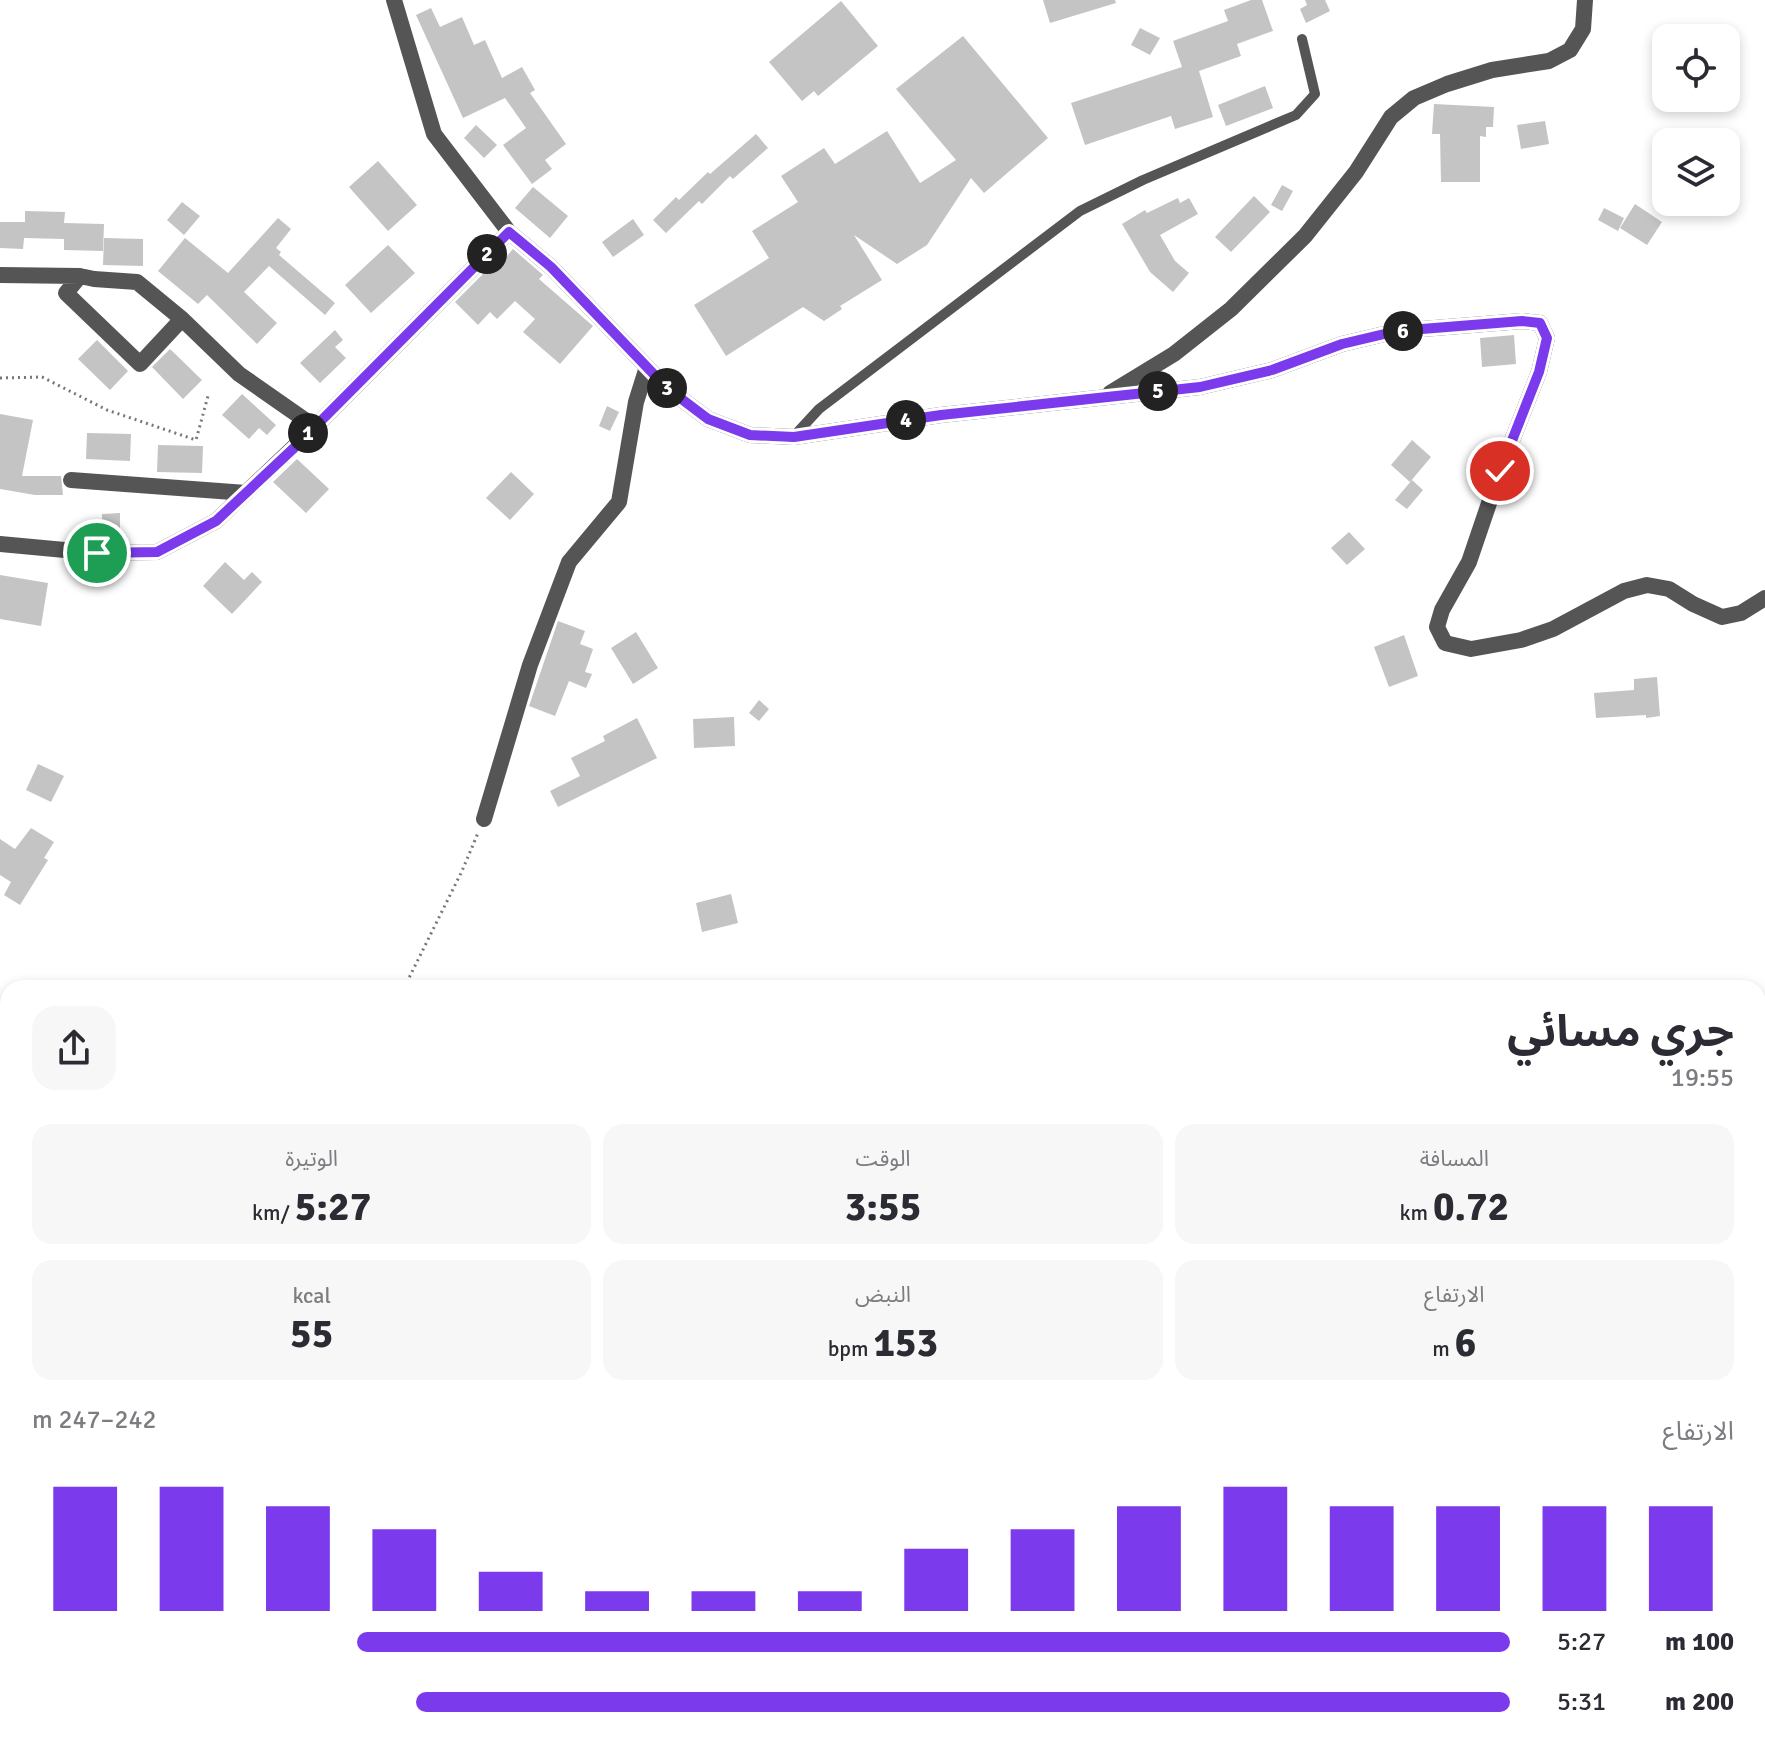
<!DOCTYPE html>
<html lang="ar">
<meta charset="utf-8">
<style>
:root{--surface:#fff;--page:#f7f7f7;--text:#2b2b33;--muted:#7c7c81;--accent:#7c3aed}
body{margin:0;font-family:Signika,"Noto Sans Arabic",sans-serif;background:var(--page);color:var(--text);direction:rtl;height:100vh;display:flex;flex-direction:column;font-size:30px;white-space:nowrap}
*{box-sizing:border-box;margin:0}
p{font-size:26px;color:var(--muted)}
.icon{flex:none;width:44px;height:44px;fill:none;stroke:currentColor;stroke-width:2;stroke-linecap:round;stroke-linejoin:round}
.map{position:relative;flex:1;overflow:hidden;direction:ltr}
.sheet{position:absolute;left:0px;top:980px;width:1766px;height:770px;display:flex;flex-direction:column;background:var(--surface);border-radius:24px 24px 0 0;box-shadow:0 4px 12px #0003;direction:rtl}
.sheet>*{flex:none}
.fabs{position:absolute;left:1652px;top:24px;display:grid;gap:16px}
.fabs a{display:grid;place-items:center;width:88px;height:88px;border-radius:16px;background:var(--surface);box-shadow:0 4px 12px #0003;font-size:40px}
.pin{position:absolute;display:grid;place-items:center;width:68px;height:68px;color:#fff;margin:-34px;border:4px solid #fff;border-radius:50%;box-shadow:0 2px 8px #0007}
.km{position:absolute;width:40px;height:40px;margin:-20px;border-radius:50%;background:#222;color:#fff;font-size:22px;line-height:40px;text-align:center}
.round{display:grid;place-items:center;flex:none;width:84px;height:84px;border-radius:24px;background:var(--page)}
.headline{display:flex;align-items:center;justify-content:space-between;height:136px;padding:0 32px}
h1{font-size:44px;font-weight:700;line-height:60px}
.stats{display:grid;grid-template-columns:repeat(3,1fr);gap:12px;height:136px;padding:8px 32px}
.stats div{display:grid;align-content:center;border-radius:20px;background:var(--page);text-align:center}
.stats b{font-size:40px;font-weight:700}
.stats small{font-size:22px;font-weight:400}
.stats p{font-size:22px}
.chart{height:224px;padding:16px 32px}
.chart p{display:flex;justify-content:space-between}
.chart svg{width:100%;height:144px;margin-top:8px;stroke:var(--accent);stroke-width:6}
ul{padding:0 32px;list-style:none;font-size:26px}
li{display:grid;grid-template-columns:128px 96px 1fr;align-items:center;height:60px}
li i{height:20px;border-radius:10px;background:var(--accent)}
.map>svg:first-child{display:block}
.building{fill:#c4c4c4}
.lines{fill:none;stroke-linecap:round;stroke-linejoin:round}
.path{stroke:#777;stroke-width:3;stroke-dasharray:2 4;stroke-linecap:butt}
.lane{stroke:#555;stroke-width:10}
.street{stroke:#555;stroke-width:16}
.route-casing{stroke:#fff;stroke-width:16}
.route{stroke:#7c3aed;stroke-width:10}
</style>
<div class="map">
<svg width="1765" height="1749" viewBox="0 0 1765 1749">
<rect width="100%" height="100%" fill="#fff"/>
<path class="building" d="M 1043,0 L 1115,0 L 1116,3 L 1050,23 Z
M 1251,0 L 1262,0 L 1273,31 L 1237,44 L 1241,56 L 1199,71 L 1213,117 L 1175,129 L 1171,116 L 1085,145 L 1071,103 L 1182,67 L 1173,41 L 1228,21 L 1224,10 Z
M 1305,0 L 1325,0 L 1330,11 L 1306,23 L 1300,9 L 1307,5 Z
M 841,1 L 878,46 L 818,96 L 814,91 L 802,101 L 769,62 Z
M 431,8 L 440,27 L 462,17 L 474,45 L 485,40 L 502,78 L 522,67 L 535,90 L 530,93 L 566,144 L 545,160 L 552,169 L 532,184 L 503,145 L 526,128 L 505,98 L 463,118 L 416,15 Z
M 1140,28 L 1160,38 L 1150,55 L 1131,45 Z
M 963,36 L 1048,138 L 984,193 L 971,178 L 927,245 L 897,264 L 854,235 L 882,280 L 840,306 L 842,309 L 824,321 L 803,307 L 726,356 L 694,305 L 769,258 L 752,231 L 798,202 L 781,176 L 824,148 L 835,164 L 887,131 L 920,183 L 956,160 L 896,89 Z
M 1265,86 L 1273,108 L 1226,126 L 1218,105 Z
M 1434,104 L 1494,107 L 1493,127 L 1486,127 L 1486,137 L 1480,136 L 1480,182 L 1441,182 L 1440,134 L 1432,134 Z
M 1545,121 L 1549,144 L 1521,149 L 1517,125 Z
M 476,125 L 497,145 L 484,158 L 464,138 Z
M 756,134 L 768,148 L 733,179 L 730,176 L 702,204 L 699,201 L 666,233 L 653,220 L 676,197 L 679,200 L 708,172 L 710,174 Z
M 378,161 L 417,205 L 388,231 L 349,187 Z
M 1282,185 L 1293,191 L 1282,211 L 1271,205 Z
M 533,187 L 568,216 L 550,238 L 515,208 Z
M 1254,196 L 1270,212 L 1231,252 L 1215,237 Z
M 1178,198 L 1180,203 L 1189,198 L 1198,214 L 1160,235 L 1175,261 L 1189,273 L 1173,292 L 1150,272 L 1122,224 L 1145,210 L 1147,213 Z
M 182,202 L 200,216 L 184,235 L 167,220 Z
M 1635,204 L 1662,222 L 1647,245 L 1620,228 Z
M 1604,208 L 1624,218 L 1618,231 L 1598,220 Z
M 25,211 L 65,212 L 64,223 L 104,224 L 103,251 L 64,250 L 64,239 L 24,238 L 23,249 L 0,248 L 0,222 L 25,222 Z
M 278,218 L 291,229 L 276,248 L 281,252 L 279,255 L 335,303 L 325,315 L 269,266 L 244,292 L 277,323 L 257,344 L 207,295 L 198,304 L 158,271 L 185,238 L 228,273 Z
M 633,219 L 644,235 L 613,257 L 602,242 Z
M 104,238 L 143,239 L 143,266 L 103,265 Z
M 388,245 L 415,273 L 371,313 L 345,285 Z
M 513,249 L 543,275 L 539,279 L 593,326 L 560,364 L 523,332 L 535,319 L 515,301 L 497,319 L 490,312 L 478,325 L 455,302 L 503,254 L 506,257 Z
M 335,330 L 343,340 L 335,347 L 346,358 L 320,383 L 300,363 Z
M 1514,335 L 1516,364 L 1482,367 L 1480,338 Z
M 97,340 L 128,371 L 110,390 L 78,359 Z
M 170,349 L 202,380 L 183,399 L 152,367 Z
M 242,394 L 276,425 L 267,435 L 259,428 L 249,439 L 222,415 Z
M 607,406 L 619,412 L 610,431 L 599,426 Z
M 0,414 L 33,420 L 22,476 L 61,476 L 63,495 L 35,495 L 0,489 Z
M 87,433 L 131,434 L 130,461 L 86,459 Z
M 1412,440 L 1431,457 L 1410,482 L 1391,465 Z
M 158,445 L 203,446 L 202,473 L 157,472 Z
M 297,459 L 329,489 L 306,513 L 273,482 Z
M 511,472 L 534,494 L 510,520 L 486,498 Z
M 1412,480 L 1423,490 L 1407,509 L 1395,500 Z
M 120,513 L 120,529 L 102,529 L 102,514 Z
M 1349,532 L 1365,549 L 1347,565 L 1331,548 Z
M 225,562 L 244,580 L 252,572 L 262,582 L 232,614 L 203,586 Z
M 0,575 L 48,583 L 41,626 L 0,619 Z
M 558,621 L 585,631 L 580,644 L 593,649 L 585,672 L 592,674 L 586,688 L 569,681 L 555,716 L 529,706 Z
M 636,632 L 658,668 L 633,684 L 611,648 Z
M 1404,635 L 1418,676 L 1389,687 L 1374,647 Z
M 1657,677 L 1660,716 L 1646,718 L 1646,715 L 1596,718 L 1594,693 L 1634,690 L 1634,679 Z
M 759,700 L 769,709 L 759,721 L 749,713 Z
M 734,717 L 735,746 L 694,748 L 693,719 Z
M 637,718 L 657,758 L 558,807 L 550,791 L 580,776 L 571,758 L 605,741 L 603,736 Z
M 38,764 L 64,776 L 51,802 L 26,790 Z
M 31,828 L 54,842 L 44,858 L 48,860 L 20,905 L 4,895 L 11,882 L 0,875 L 0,839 L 15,849 Z
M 731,894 L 738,923 L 702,932 L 696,903 Z"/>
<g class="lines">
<path class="path" d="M 0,378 L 42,377 L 107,410 L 196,440 L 208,396
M 404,988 L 462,871 L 478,833
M 631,988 L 654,985"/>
<path class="lane" d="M 795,435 L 819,409 L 1080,211 L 1143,180 L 1296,115 L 1315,94 L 1302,39"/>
<path class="street" d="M 509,232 L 551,267 L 667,388 L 708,419 L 750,435 L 794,437 L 941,415 L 1200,387 L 1272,370 L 1342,344 L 1397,331 L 1522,321 L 1540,323 L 1547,338 L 1539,372 L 1500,471 L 1469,562 L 1442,610 L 1437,627 L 1445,643 L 1471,649 L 1521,640 L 1553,629 L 1624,591 L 1647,585 L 1669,589 L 1693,604 L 1722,617 L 1741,613 L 1765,598
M 0,275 L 80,276 L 66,293 L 140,364 L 182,319 L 239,374 L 315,427
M 80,276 L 94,279 L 137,282 L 182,319
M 1110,393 L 1174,354 L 1231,309 L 1305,236 L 1356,172 L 1391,117 L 1414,98 L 1447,84 L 1492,70 L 1549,61 L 1570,50 L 1583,29 L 1585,0
M 71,480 L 246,493
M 0,544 L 97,553 L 157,552 L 216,521 L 315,427 L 509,232 L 434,134 L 394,0
M 484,819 L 530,665 L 569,562 L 619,502 L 636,402 L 647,367
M 1104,1749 L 1105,1742"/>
</g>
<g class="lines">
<defs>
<path id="route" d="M 97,553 L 157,552 L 216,521 L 295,447 L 509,232 L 551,267 L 667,388 L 708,419 L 750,435 L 794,437 L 941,415 L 1200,387 L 1272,370 L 1342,344 L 1397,331 L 1522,321 L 1540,323 L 1547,338 L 1539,372 L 1500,471"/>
</defs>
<use href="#route" class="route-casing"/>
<use href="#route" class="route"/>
</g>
</svg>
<div class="fabs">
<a><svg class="icon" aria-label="locate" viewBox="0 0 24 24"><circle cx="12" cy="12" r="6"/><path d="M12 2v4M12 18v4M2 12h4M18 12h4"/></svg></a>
<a><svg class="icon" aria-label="layers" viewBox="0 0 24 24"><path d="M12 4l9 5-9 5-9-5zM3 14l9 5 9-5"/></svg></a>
</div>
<div class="pin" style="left:97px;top:553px;background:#1e9e55"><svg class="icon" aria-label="arrive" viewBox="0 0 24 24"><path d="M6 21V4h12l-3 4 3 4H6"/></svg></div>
<div class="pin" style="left:1500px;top:471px;background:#d93025"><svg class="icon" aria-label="check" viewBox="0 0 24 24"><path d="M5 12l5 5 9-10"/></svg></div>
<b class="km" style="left:308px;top:433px">1</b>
<b class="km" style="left:487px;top:254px">2</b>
<b class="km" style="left:667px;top:388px">3</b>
<b class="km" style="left:906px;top:420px">4</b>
<b class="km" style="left:1158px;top:391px">5</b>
<b class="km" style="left:1403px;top:331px">6</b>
<section class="sheet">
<div class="headline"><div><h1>جري مسائي</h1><p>19:55</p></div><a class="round"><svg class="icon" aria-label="share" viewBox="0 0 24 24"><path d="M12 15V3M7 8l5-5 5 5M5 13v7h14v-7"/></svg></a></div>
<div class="stats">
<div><p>المسافة</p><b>0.72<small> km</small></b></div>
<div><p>الوقت</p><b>3:55</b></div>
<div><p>الوتيرة</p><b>5:27<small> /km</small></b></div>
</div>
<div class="stats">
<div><p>الارتفاع</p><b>6<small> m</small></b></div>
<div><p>النبض</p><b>153<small> bpm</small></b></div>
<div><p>kcal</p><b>55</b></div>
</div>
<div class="chart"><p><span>الارتفاع</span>242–247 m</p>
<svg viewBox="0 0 160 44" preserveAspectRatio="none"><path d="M5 44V6M15 44V6M25 44V12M35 44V19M45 44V32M55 44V38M65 44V38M75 44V38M85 44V25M95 44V19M105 44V12M115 44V6M125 44V12M135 44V12M145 44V12M155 44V12"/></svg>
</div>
<ul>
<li><b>100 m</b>5:27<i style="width:78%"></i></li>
<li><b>200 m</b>5:31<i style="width:74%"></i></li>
</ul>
</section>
</div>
